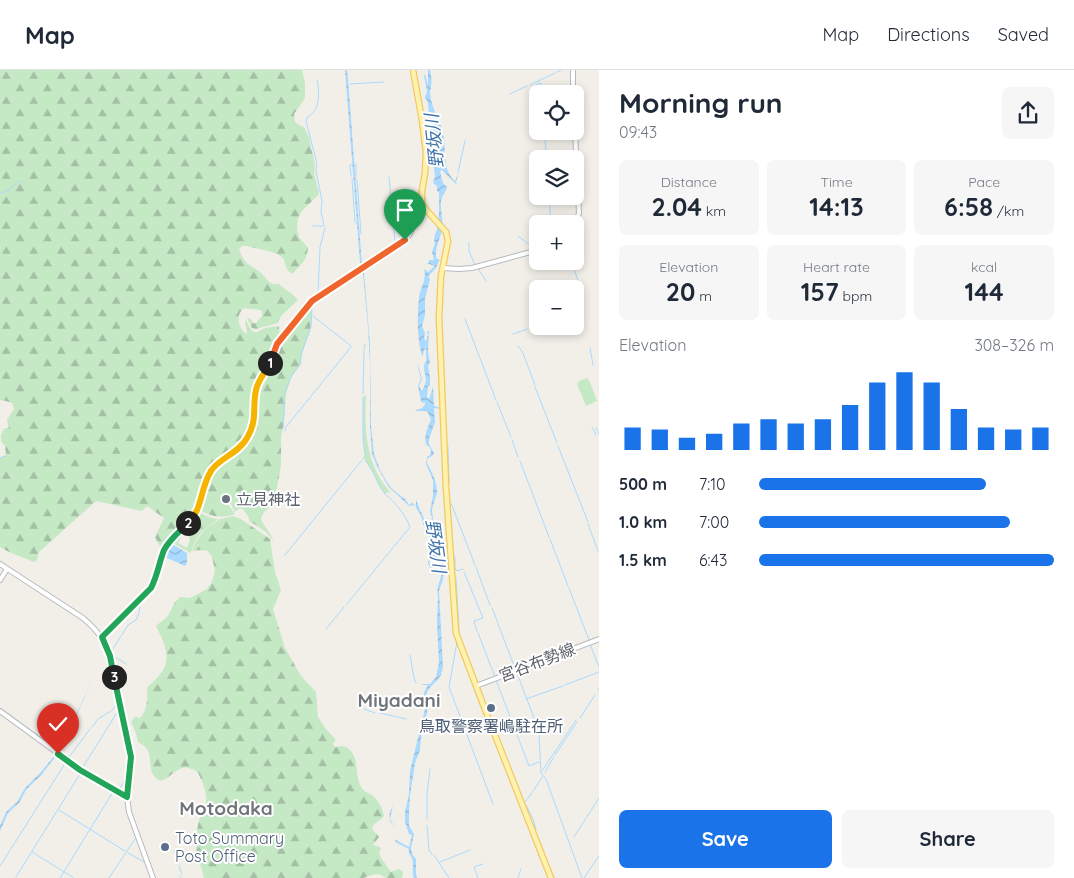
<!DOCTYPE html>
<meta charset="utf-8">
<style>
:root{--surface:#fff;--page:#f6f6f7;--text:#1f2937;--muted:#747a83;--line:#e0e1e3;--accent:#1a73e8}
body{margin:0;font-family:Quicksand,"Noto Sans JP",sans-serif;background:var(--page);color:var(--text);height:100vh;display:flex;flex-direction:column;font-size:19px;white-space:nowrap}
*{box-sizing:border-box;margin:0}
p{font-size:16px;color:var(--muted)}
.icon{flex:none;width:28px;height:28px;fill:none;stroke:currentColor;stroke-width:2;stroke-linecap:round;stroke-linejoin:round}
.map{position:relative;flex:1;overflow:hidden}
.panel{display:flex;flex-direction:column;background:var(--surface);width:475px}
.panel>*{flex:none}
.tools{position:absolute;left:529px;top:15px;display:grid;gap:10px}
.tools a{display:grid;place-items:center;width:55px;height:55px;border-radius:8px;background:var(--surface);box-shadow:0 2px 8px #0003;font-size:25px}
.pin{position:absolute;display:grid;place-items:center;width:42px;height:42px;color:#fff;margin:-51px -21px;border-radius:50% 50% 50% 0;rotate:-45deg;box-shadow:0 0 5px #0007}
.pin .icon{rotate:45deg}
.km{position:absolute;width:25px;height:25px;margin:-12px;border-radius:50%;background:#222;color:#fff;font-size:14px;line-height:25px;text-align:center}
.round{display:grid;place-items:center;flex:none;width:52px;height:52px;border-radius:8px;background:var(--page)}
.head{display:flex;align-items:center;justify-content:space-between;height:85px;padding:0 20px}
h1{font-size:28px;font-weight:700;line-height:38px}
.figures{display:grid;grid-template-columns:repeat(3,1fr);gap:8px;height:85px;padding:5px 20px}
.figures div{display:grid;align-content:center;border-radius:8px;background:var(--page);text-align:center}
.figures b{font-size:25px;font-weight:700}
.figures small{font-size:14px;font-weight:400}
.figures p{font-size:14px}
.chart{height:140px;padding:10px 20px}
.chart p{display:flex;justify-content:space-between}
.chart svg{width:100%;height:90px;margin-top:5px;stroke:var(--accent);stroke-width:6}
.primary-button{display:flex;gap:10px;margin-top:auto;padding:10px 20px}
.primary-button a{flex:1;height:58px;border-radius:8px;background:var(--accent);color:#fff;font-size:20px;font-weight:700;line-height:58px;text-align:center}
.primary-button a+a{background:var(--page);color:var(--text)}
ul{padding:0 20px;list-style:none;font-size:16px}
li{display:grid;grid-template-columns:80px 60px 1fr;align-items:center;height:38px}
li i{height:12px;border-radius:6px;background:var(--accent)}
header{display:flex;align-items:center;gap:30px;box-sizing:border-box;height:70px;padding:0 25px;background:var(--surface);border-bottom:1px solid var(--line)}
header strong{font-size:24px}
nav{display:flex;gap:28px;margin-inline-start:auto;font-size:18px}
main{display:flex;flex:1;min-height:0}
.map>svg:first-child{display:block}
.green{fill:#c5e8c5}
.forest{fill:url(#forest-firs)}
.water{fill:url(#water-waves)}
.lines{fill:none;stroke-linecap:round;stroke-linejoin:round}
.stream{stroke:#aadaff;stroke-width:1}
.secondary-casing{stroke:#b6babf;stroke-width:6}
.primary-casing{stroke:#f2c960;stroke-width:7}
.secondary{stroke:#fff;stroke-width:4}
.primary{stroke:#fff2af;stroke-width:4.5}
.split-1-casing{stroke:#fff;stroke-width:10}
.split-2-casing{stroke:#fff;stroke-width:10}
.split-3-casing{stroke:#fff;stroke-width:10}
.split-4-casing{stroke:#fff;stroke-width:10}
.split-1{stroke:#f0652b;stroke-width:6}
.split-2{stroke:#f5b400;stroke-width:6}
.split-3{stroke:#22a559;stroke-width:6}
.split-4{stroke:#22a559;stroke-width:6}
.worship-dot{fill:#6b7280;stroke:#fff;stroke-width:2}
.service-dot{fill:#5c6f8a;stroke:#fff;stroke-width:2}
.labels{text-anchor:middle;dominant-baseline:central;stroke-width:4;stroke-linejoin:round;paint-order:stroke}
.worship-label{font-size:16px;fill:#5b616d;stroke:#fff;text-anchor:start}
.street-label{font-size:16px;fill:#5f6368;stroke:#fff}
.service-label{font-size:16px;fill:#4e5e75;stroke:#fff}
.water-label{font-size:18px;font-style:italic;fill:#4174aa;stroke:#fff}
.quarter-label{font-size:19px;font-weight:bold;fill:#70757a;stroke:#fff}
</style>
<header>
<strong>Map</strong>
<nav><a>Map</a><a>Directions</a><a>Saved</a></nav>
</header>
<main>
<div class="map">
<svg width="599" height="808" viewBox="0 0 599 808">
<defs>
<pattern id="forest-firs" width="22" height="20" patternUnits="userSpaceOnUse" patternTransform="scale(1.25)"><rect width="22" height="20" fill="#c5e8c5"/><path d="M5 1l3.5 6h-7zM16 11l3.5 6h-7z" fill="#a3c0a4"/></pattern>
<pattern id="water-waves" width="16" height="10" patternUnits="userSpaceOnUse" patternTransform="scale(1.25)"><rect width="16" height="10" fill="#aadaff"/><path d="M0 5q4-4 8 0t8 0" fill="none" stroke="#8eb4d2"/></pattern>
</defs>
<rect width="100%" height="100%" fill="#f1efe8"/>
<path class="green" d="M 587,308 L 590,312 L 597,331 L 586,336 L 577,314 L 579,311 Z
M 366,325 C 364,360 366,396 391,423 L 388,422 L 385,424 L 379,416 L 373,402 L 363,388 L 365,385 L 363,369 L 363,327 Z"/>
<path class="forest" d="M 0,0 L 302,0 L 305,13 L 305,28 L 294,44 L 295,52 L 301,56 L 304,57 L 309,67 L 315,95 L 314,103 L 319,124 L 301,142 L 298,148 L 297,158 L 299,167 L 308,178 C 306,194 301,192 293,204 C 283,199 288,194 282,187 C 275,181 256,179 247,176 L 242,176 L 239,179 C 245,196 248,193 260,202 C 267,208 268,216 279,214 C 284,219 294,224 298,230 L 281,246 L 278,253 L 256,259 L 252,258 L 247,248 L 251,249 L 253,253 L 256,253 L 262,246 L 262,241 C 257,238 250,240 244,238 C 235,245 238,257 246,264 L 247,262 L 245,253 L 246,250 L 251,260 L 254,262 L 257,262 L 265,258 L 277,256 L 279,257 L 280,267 L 275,274 L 270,292 L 259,309 L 255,317 L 253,352 L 244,371 L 236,379 L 211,399 L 205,411 L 194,445 L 170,469 L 165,476 L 163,476 L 156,498 L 161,479 L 155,467 L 164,448 L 147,436 L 142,441 L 96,431 L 39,482 L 37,490 L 34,492 L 9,482 L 0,477 L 0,388 L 6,385 L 5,376 L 1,371 L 1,365 L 4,359 L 9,358 L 7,350 L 14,339 L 12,333 L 6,331 L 0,330 Z
M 317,229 L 312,238 L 310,260 L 302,284 L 301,294 L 291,308 L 286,324 L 284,354 L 281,367 L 281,396 L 277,417 L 271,436 L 264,442 L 261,448 L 262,452 L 272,467 L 274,473 C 270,462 258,457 249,451 L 249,448 L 243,439 L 238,439 L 235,442 L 228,428 L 225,425 L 222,426 C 223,430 232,439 235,444 C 221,448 215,448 202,441 L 201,437 L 203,425 L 214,399 L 235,382 L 254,357 L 256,350 L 257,321 L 259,314 L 278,275 L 313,231 Z
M 200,443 L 212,448 L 218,449 C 203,461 197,462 191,483 L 171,472 L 183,462 L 183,464 L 178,473 L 187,478 L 190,469 L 188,465 L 187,456 Z
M 233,446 L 241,449 L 270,469 L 275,502 L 281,520 L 273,539 L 285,578 L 301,606 L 316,622 L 318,647 L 326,659 L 335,669 L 336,671 L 333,673 L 333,675 L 335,677 C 341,676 346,675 350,680 C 359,689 355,704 360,715 C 364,724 370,722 375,728 C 379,732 383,740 384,746 C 380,751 375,752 372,758 C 374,763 377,763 379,767 L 373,775 L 380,777 L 381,779 L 379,782 L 381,788 L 391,802 L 399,799 L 403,802 L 402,808 L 386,808 L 381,805 L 376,804 L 366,807 L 364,808 L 204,808 C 202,798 197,788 196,778 C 195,767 198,754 201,744 C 203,740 205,737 206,733 C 207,725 204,714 200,707 C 198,701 195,700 189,698 C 175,694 165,718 156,708 C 147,700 153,688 147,679 C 146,676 141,674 138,672 L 136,663 L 131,652 L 135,647 L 140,648 C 147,641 148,628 147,618 C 152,612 159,607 163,600 C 172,586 162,568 156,556 L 168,546 L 175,532 L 180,527 L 190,528 L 207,519 L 212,512 L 215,500 L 212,487 L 208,481 L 201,480 L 192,481 L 196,471 L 205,459 L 220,449 Z"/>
<path class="water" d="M 345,0 L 347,0 L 348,9 L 362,195 L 364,203 L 370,274 L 371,356 L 374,384 L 380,400 L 387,412 L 392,419 L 406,430 L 409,435 L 412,433 L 415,435 L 416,439 L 416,429 L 419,438 L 430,460 L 432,447 L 430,441 L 433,426 L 433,410 L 426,394 L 427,387 C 430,385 431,385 431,381 C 430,374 429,379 426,374 C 423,366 429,356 431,349 L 427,341 L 416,341 L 415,340 C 419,339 424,339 425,333 L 425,332 L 423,333 L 421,331 L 418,316 L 421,308 L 418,298 L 418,295 L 422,309 L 419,316 L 422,321 C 431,305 421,305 425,292 L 426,293 C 427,288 425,280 426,275 L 422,287 C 417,267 417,247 419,227 C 421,217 427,208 424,199 L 428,202 L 435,196 L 426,193 L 429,193 L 429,190 L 434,190 L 432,182 L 435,173 L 434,170 L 435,164 L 437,160 L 439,144 L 439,122 L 437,121 L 437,116 L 434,114 L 433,110 L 435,108 L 428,33 L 425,27 L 427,21 L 424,6 L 425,4 L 428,16 L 428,0 L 430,0 C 431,5 432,10 431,16 C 431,20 430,19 430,23 C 431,38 440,50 443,64 C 447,80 441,99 455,111 L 459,102 L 456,112 L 457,115 L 443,101 L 441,100 L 440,102 L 443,113 L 447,117 C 446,122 441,127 441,132 C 440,142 444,150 442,160 C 440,169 435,178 436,188 L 440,190 C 438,192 438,194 436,198 C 434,201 430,203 428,207 L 430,209 L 425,229 L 425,245 L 422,256 L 425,263 L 424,268 L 426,271 L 428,265 L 427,261 L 429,261 L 428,282 L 430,292 L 428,296 L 430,308 L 430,316 L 428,316 L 427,327 L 429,329 L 433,317 L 434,336 L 441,338 L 441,339 L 434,338 L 435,352 L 429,369 L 429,374 L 434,383 L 432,386 L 427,389 L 427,393 C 432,402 437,412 437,422 C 436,429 432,435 432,441 C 433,452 438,479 447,485 C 444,491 444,502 443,509 C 442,514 440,516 439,521 L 443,597 C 443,598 441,604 441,605 C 435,615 425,618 426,630 L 429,627 L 427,643 L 421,668 L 420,680 L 415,693 L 410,726 L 409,742 L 409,756 L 414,764 L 411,778 L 412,784 L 416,789 L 416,804 L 417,808 L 414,808 L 413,806 C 412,799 415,789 409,784 L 409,779 L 397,773 L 394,769 L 394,756 C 387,750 389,742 393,736 L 390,749 L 394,756 L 394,769 L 409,777 L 412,765 L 409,764 L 405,752 L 405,742 L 409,724 L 410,701 L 426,635 L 423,631 L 424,622 L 428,615 L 422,615 L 422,614 L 430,614 L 436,607 L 439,593 L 437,553 L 438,526 C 435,510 448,509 436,489 L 433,488 L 430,490 L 429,493 L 432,498 L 430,498 L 428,492 C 441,477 430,471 424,456 C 422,452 422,445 418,441 C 417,439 415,437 414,435 L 409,436 L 388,416 L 377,396 L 372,384 L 370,357 L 370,293 L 368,257 L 363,204 L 360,192 Z
M 172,474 L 187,483 L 187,492 L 185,496 L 165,487 Z
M 107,587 L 94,607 L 60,681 L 42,704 L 26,720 L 19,733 L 8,743 L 0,761 L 0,756 L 6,742 L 17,732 L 25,718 L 41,702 L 59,680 L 94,607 Z"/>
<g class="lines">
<path class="stream" d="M 557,2 L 561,0
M 317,10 C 320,22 320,42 307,47 L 306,51 L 317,94 L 316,101 L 322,131 L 321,142 L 324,155
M 541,13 L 542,24
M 350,14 L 384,12
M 530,15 L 555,3
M 534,16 L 540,13
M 510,24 L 527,16
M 544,61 L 547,89
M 356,94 L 356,106
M 458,102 L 465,71
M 351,106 L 350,95 L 353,94
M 389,107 L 395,172
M 352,109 L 355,152 L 358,155
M 357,109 L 361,164
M 0,123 L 7,121 L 19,111 L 22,112
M 549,126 L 551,154
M 313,156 L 324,156
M 518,166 L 530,175 L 533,179
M 469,173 L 469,181 L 475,195
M 526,185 L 535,183
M 504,191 L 524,186
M 571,191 L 582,221 L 584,222
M 486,211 L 479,200 L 480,198 L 502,192
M 318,224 L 320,177 L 325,158
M 313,246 L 351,276
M 465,249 L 496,330
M 513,264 L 527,259
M 518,276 L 523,283 L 535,315
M 590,278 L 593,295
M 364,279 L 365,274
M 535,317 L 557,373
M 363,324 L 364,281
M 363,328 L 363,369 L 365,385
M 497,332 L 511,367
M 283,356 L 284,339 L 283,327 L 292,305 L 300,294 L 301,285 L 311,257 L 312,238 L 315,230
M 592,357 L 596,365
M 596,358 L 599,364
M 285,361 L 286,357 L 351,277
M 512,370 L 518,387
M 558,376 L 588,452
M 448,377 L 449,411
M 0,388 L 5,386
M 363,388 L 364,387
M 366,391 C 374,401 377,414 385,424
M 520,391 L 549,467
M 451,433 L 475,495
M 588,454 L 598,481
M 550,469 L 568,516
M 453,484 L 455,488 L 455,499 L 457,501 L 463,499
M 285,485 L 362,390
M 162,497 L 166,487
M 476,497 L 490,535
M 464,502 L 483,548 L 474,551 L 477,561
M 456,508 L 459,560
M 569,518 L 589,570
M 346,535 L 410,457 C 405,444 396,433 386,425
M 492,538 L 498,553
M 498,554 L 515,598
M 326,559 L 344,537
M 478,563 L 495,607
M 122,565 L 128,555 L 136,550 L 139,543 L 140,533 L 153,521 L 161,500
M 457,572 L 449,617 L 493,734
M 590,574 L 599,597
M 111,582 L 121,566
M 112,585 L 126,594
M 410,585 L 414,608 L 416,613
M 108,587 L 111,601
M 523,600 L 517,603 L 537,656 L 539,663 L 541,703 L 546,709 L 582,808
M 111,602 L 117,628
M 496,610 L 529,696 L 539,692
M 565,615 L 599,602
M 598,620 L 599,618
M 526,629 L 563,616
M 364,639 L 375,643
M 112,640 L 118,634
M 119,642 L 124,663
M 380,643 L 406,649
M 580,648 L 595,625
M 92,657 L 98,649 L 111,641
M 61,683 L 67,687 L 69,687 L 90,659
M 555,685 L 577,652
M 83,697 L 118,641
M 127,701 L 127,679
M 542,701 L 576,650
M 545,702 L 554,687
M 119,720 L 126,708 L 127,702
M 534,720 L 543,706
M 526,731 L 533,721
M 526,735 L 533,749 L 536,759
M 59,740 L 125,781
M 427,749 L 427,724 L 430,699
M 427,756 L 429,780 L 432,784
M 574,767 L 599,728
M 174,781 L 176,786
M 32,782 L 74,808
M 128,783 L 146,793
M 434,785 L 449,808
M 176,788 L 179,794
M 440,792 L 470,780
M 0,796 L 66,692
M 179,796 L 181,802
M 182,803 L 182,804
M 180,806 L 181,808
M 16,807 L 80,704
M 60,808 L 113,722
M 109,808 L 135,769
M 478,808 L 474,797 L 483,794
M 518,808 L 521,799
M 584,808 L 599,786"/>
<defs>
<path id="secondary" d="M 573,24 L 573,0
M 575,61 L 579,143 L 575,155
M 443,198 L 459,199 L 472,198 L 538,180
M 0,494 L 83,548 C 97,560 104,569 110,586 L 131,687 L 127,727 L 129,742 L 153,808
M 0,510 L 7,499
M 102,567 L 151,518 L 154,512 L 165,479 L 170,472 L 193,450 L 199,440 L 204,420 L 211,402 L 217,395 L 243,375 L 251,360 L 254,353 L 255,328 L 257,316 L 272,291 L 277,274 L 312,231 L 405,170 C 418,157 409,146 415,138 C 417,136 420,135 422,133
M 476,616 L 599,569
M 0,641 L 81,700 L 127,727"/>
<path id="primary" d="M 413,0 L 422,50 L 426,82 L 425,103 L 422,121 L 422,131 L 423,136 L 429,143 L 446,162 L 448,171 L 441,206 L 439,247 L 446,417 L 456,563 L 489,650 L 551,808"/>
</defs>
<use href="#secondary" class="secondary-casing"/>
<use href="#primary" class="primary-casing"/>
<use href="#secondary" class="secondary"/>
<use href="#primary" class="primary"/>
</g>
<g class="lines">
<defs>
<path id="split-1" d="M 270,293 L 277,274 L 312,231 L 405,170"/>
<path id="split-2" d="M 188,453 C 203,439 200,418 211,401 C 218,389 239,383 247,368 C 258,350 252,338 256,320 C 258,310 266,302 270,293"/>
<path id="split-3" d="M 114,607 L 110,586 L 102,567 L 151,518 C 157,507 159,493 164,480 C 169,470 180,461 188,453"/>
<path id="split-4" d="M 58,684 L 80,700 L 127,727 L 131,687 L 114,607"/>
</defs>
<use href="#split-1" class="split-1-casing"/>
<use href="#split-2" class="split-2-casing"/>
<use href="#split-3" class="split-3-casing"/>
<use href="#split-4" class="split-4-casing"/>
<use href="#split-1" class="split-1"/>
<use href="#split-2" class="split-2"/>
<use href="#split-3" class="split-3"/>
<use href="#split-4" class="split-4"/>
</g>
<circle class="worship-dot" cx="226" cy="429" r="5"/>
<g class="service-dot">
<circle cx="491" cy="638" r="5"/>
<circle cx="165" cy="777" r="5"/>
</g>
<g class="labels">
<g class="worship-label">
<text x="236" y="429">立見神社</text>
</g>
<g class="street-label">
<text transform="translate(537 592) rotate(-21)">宮谷布勢線</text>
</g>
<g class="service-label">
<text x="491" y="656">鳥取警察署嶋駐在所</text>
<text x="175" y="768" text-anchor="start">Toto Summary<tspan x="175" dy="18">Post Office</tspan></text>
</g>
<g class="water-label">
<text transform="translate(434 71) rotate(-96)">野坂川</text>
<text transform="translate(436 476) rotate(82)">野坂川</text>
</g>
<g class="quarter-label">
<text x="399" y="630">Miyadani</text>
<text x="226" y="738">Motodaka</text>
</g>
</g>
</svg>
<div class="tools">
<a><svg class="icon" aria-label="locate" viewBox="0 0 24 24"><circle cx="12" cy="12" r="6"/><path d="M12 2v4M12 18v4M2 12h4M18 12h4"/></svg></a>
<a><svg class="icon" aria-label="layers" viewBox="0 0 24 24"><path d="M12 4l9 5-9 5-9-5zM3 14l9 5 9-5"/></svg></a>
<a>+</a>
<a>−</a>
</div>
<div class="pin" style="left:405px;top:170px;background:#1e9e55"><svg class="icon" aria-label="arrive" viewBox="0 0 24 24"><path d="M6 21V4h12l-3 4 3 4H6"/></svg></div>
<div class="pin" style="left:58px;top:684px;background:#d93025"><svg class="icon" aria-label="check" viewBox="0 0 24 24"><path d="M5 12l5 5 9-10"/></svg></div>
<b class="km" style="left:270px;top:293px">1</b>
<b class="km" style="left:188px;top:453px">2</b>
<b class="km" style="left:114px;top:607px">3</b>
</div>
<section class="panel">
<div class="head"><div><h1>Morning run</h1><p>09:43</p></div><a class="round"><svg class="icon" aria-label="share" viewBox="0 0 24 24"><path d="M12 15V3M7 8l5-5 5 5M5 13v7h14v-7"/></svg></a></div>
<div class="figures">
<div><p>Distance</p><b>2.04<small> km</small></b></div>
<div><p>Time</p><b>14:13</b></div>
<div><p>Pace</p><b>6:58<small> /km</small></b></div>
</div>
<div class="figures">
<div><p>Elevation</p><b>20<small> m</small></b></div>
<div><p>Heart rate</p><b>157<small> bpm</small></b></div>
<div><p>kcal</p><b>144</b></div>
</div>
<div class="chart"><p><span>Elevation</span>308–326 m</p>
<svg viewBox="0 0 160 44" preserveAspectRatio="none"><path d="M5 44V33M15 44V34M25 44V38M35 44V36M45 44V31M55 44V29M65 44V31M75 44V29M85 44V22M95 44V11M105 44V6M115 44V11M125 44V24M135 44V33M145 44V34M155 44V33"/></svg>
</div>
<ul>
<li><b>500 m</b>7:10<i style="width:77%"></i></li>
<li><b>1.0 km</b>7:00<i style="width:85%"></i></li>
<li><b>1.5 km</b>6:43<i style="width:100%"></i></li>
</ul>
<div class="primary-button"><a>Save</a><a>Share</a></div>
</section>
</main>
